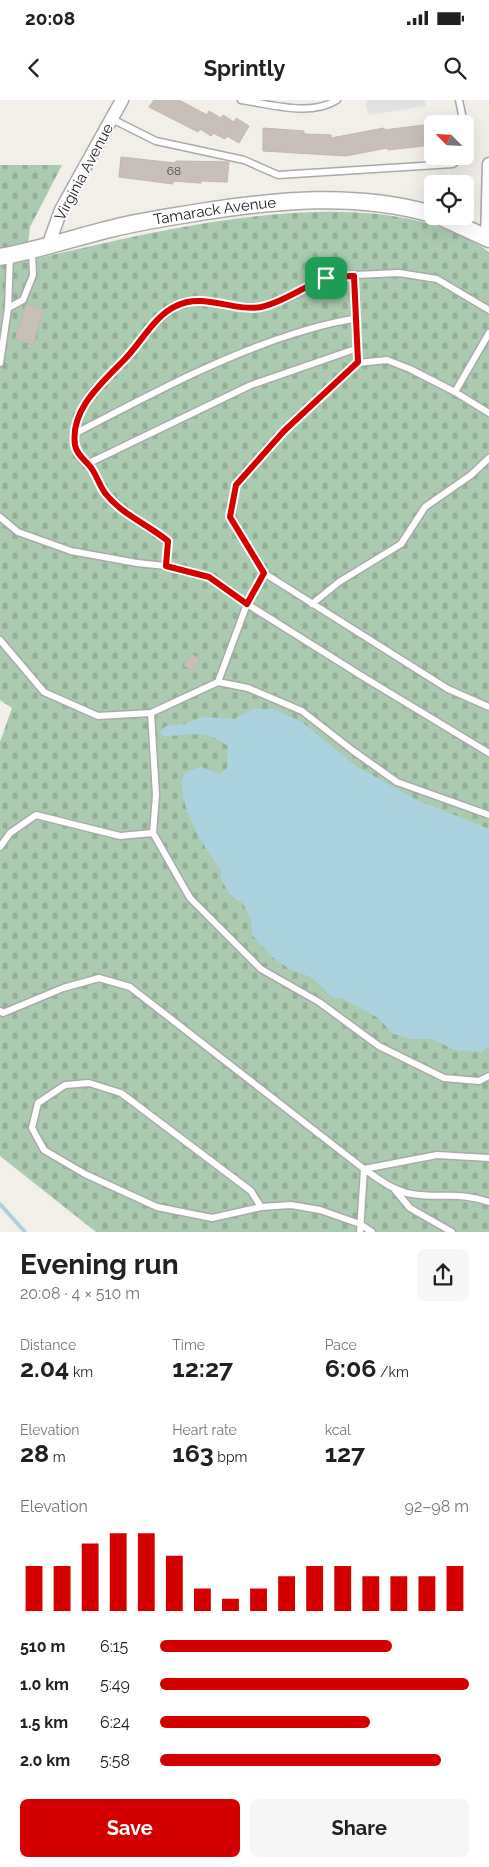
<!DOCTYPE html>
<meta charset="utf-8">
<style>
:root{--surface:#fff;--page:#f6f6f6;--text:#202124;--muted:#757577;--accent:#d40000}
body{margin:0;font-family:Raleway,sans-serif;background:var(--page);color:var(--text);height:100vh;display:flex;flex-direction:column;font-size:19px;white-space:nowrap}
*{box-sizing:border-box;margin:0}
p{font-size:16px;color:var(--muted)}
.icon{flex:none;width:28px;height:28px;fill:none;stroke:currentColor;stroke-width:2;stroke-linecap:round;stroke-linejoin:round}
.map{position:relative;height:1132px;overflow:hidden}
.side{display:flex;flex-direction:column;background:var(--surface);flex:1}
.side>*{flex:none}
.needle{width:32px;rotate:294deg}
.controls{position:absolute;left:424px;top:15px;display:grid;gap:10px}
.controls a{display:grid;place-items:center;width:50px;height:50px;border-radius:8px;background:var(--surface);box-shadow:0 5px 20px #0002;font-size:25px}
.pin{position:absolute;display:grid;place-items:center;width:42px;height:42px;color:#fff;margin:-21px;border-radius:10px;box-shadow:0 2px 8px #0006}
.round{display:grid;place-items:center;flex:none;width:52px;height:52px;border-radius:8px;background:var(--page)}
.overview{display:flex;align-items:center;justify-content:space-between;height:85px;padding:0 20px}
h1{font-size:28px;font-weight:700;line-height:38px}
.stats{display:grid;grid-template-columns:repeat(3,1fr);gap:8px;height:85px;padding:5px 20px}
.stats div{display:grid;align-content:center}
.stats b{font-size:25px;font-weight:700}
.stats small{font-size:14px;font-weight:400}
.stats p{font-size:14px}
.chart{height:140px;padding:10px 20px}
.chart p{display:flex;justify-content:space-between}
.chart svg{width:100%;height:90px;margin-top:5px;stroke:var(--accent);stroke-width:6}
.button{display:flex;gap:10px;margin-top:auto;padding:10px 20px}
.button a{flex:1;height:58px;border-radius:8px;background:var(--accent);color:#fff;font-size:20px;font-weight:700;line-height:58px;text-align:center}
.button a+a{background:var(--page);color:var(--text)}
ul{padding:0 20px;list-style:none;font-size:16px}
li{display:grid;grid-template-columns:80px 60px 1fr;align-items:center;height:38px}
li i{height:12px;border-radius:6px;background:var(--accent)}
.status{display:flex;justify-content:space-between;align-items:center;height:35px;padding:0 25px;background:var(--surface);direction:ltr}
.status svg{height:14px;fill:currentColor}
header{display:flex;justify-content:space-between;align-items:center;height:65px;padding:0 20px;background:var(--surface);font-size:22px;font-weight:700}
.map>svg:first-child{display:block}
.cemetery{fill:url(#cemetery-stones)}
.parking{fill:#e2e2e2}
.water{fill:#aad3df}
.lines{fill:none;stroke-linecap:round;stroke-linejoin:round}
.stream{stroke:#aad3df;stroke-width:4}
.building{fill:#c7bfb8;stroke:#c4b6ab}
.service-casing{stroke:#a9a9a9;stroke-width:9}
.minor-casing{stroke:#a9a9a9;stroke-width:15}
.tertiary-casing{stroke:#a9a9a9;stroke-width:19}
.service{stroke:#fff;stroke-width:6}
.minor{stroke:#fff;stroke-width:12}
.tertiary{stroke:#fff;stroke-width:16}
.route-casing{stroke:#fff;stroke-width:10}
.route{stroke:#d40000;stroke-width:6}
.labels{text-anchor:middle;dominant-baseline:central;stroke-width:4;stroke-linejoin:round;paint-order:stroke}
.number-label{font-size:12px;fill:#4b4948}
.street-label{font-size:15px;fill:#222;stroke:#fff}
</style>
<div class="status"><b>20:08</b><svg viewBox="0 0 49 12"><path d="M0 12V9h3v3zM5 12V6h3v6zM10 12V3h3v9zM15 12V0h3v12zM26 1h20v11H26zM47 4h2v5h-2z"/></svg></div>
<header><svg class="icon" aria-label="back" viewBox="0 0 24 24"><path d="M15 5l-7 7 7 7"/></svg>Sprintly<svg class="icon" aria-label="search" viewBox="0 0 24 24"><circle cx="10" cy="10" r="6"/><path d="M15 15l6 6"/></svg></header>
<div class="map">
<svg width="489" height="1132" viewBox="0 0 489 1132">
<defs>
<pattern id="cemetery-stones" width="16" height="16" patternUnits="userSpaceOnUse" patternTransform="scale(1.25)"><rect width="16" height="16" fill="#aacbaf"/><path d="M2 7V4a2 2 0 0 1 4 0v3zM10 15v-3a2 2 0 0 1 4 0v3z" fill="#92ae96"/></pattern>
</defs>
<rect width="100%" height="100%" fill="#f2efe9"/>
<path class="cemetery" d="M 0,65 L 62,65 L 30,127 L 26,161 C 152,133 377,71 489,152 L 489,1132 L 96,1132 L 0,1056 L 0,642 L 12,608 L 0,600 Z"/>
<path class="parking" d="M 368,0 L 425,0 L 426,6 L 369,15 L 365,4 Z"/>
<path class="water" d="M 252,609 L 274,609 L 302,622 L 356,666 L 415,699 L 489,729 L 489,947 L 481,952 L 454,950 L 433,939 L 410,939 L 391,933 L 380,919 L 342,898 L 334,899 L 311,877 L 289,869 L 270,855 L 252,835 L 252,825 L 248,812 L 242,803 L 232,797 L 220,779 L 222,772 C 206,750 184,716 182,687 C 181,682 184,676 185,672 L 201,667 L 221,674 L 227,668 L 228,646 C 203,628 190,636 162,636 L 161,631 L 166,626 L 184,624 L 202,617 L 234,619 Z"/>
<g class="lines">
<path class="stream" d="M 0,1104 L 25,1132"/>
</g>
<path class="building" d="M 154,0 L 179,0 L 207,15 L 209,11 L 221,18 L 223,15 L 234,22 L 236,18 L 249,26 L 239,43 L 227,36 L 225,39 L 213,33 L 211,36 L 200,29 L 198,32 L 149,7 Z
M 432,24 L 432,45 L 388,50 L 387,48 L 346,56 L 263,51 L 263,28 L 304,31 L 304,34 L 331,35 L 331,38 L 384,28 L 384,30 Z
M 121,57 L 175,63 L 176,61 L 229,62 L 227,82 L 201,81 L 201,83 L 173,81 L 173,84 L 119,77 Z
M 26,204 L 44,210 L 33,245 L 15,239 Z
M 191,554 L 200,559 L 192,571 L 184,565 Z"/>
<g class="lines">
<defs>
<path id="service" d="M 241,0 C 270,4 310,17 337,0
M 459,0 L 464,24
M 112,19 L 156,41 L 244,60 L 278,75 L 453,64 L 463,56
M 465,31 L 468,47 L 465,53
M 354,175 L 399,173 L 437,179 L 489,210
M 8,208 L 23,200 L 33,175 L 32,150
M 355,219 L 358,263
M 0,263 L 8,208 L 10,156
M 455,292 L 489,233
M 76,333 C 148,296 219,257 296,233 C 316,227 335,221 355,219 L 354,175 L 326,178 L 296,195 L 261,207 L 231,206 L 195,200 L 175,206 L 155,223 L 127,257 L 90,294 L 78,318 L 76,333 L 75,346 L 82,360 L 92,368 L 105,393 L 134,419 L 168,441 L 166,466 L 209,477 L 247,504 L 365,578 L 489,653
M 87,364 L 251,285 L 358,248
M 0,417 L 18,432 L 71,451 L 137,463 L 166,466
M 264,473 L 231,417 L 236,385 L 284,331 L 358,263 L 387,260 L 410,269 L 455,292 L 489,313
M 312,504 L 339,482 L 401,444 L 425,407 L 471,375 L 489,358
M 0,540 L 44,592 L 98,616 L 151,613
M 218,582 L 247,504 L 264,473 L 448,589 L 489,607
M 153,733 L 190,798 L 261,869 L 319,902 L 379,946 L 444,978 L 479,981 L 489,976
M 0,747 L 10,733 L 36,715 L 120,736 L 153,733 L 156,695 L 151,613 L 218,582 L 248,588 L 302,611 L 352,650 L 397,682 L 489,715
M 0,911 L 3,913 L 63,888 L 99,878 L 130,887 L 364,1069 L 360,1132
M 489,1058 L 437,1055 L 364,1069 C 379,1079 393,1091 412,1094 C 440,1099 459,1091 489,1102
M 395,1090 L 410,1108 L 452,1132
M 261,1107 L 251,1091 L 121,993 L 89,983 L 65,985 L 38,1003 L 32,1028 L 44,1050 L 85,1074 L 157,1107 L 212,1118 L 261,1107 L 291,1105 L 320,1110 L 360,1124 L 372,1132"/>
<path id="minor" d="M 487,138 L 489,64
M 48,146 L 61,110 L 122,0"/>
<g id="tertiary">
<path d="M 439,116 L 489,139"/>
<path id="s1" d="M 0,157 C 39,150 76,137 114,128 C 142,121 171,117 200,112 C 277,100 356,92 432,114"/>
</g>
</defs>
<use href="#service" class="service-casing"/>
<use href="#minor" class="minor-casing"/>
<use href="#tertiary" class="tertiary-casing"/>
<use href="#service" class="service"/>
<use href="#minor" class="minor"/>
<use href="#tertiary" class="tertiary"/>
</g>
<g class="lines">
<defs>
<path id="route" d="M 354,176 L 358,262 L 284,331 L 236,385 L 230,417 L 264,473 L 247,504 L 209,477 L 166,466 L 168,441 C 147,424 121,414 105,393 C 100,386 97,377 92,369 C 87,361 77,356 75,345 C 70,309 102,283 124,260 C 141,243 154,216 176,206 C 203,192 233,212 261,207 C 285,202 307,184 327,178 C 336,176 345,176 354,176 Z"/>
</defs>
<use href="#route" class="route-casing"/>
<use href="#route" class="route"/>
</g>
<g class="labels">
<g class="number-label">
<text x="174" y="71">68</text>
</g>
<g class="street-label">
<text transform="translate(84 72) rotate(-62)">Virginia Avenue</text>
<text stroke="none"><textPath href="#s1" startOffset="220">Tamarack Avenue</textPath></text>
</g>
</g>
</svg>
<div class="controls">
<a><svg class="needle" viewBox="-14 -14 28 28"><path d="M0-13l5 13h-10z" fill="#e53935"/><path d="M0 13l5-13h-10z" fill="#757577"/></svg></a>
<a><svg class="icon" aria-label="locate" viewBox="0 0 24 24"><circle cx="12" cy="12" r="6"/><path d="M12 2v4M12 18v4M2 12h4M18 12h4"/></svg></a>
</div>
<div class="pin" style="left:326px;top:178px;background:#1e9e55"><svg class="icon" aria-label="arrive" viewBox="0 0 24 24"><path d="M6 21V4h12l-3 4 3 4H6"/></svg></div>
</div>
<section class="side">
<div class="overview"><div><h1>Evening run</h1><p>20:08 · 4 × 510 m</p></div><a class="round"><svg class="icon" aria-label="share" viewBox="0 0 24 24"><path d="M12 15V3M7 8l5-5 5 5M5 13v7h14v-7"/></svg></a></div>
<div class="stats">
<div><p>Distance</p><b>2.04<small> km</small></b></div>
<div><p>Time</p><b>12:27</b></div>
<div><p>Pace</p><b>6:06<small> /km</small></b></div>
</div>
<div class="stats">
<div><p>Elevation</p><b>28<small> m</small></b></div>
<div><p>Heart rate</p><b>163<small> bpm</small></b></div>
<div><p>kcal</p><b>127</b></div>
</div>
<div class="chart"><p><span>Elevation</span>92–98 m</p>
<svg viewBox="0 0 160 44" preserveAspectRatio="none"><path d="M5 44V22M15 44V22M25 44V11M35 44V6M45 44V6M55 44V17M65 44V33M75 44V38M85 44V33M95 44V27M105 44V22M115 44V22M125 44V27M135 44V27M145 44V27M155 44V22"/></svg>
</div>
<ul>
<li><b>510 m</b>6:15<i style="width:75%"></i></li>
<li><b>1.0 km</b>5:49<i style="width:100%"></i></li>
<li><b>1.5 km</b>6:24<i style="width:68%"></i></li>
<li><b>2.0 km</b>5:58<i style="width:91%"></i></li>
</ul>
<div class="button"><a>Save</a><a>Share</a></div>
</section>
